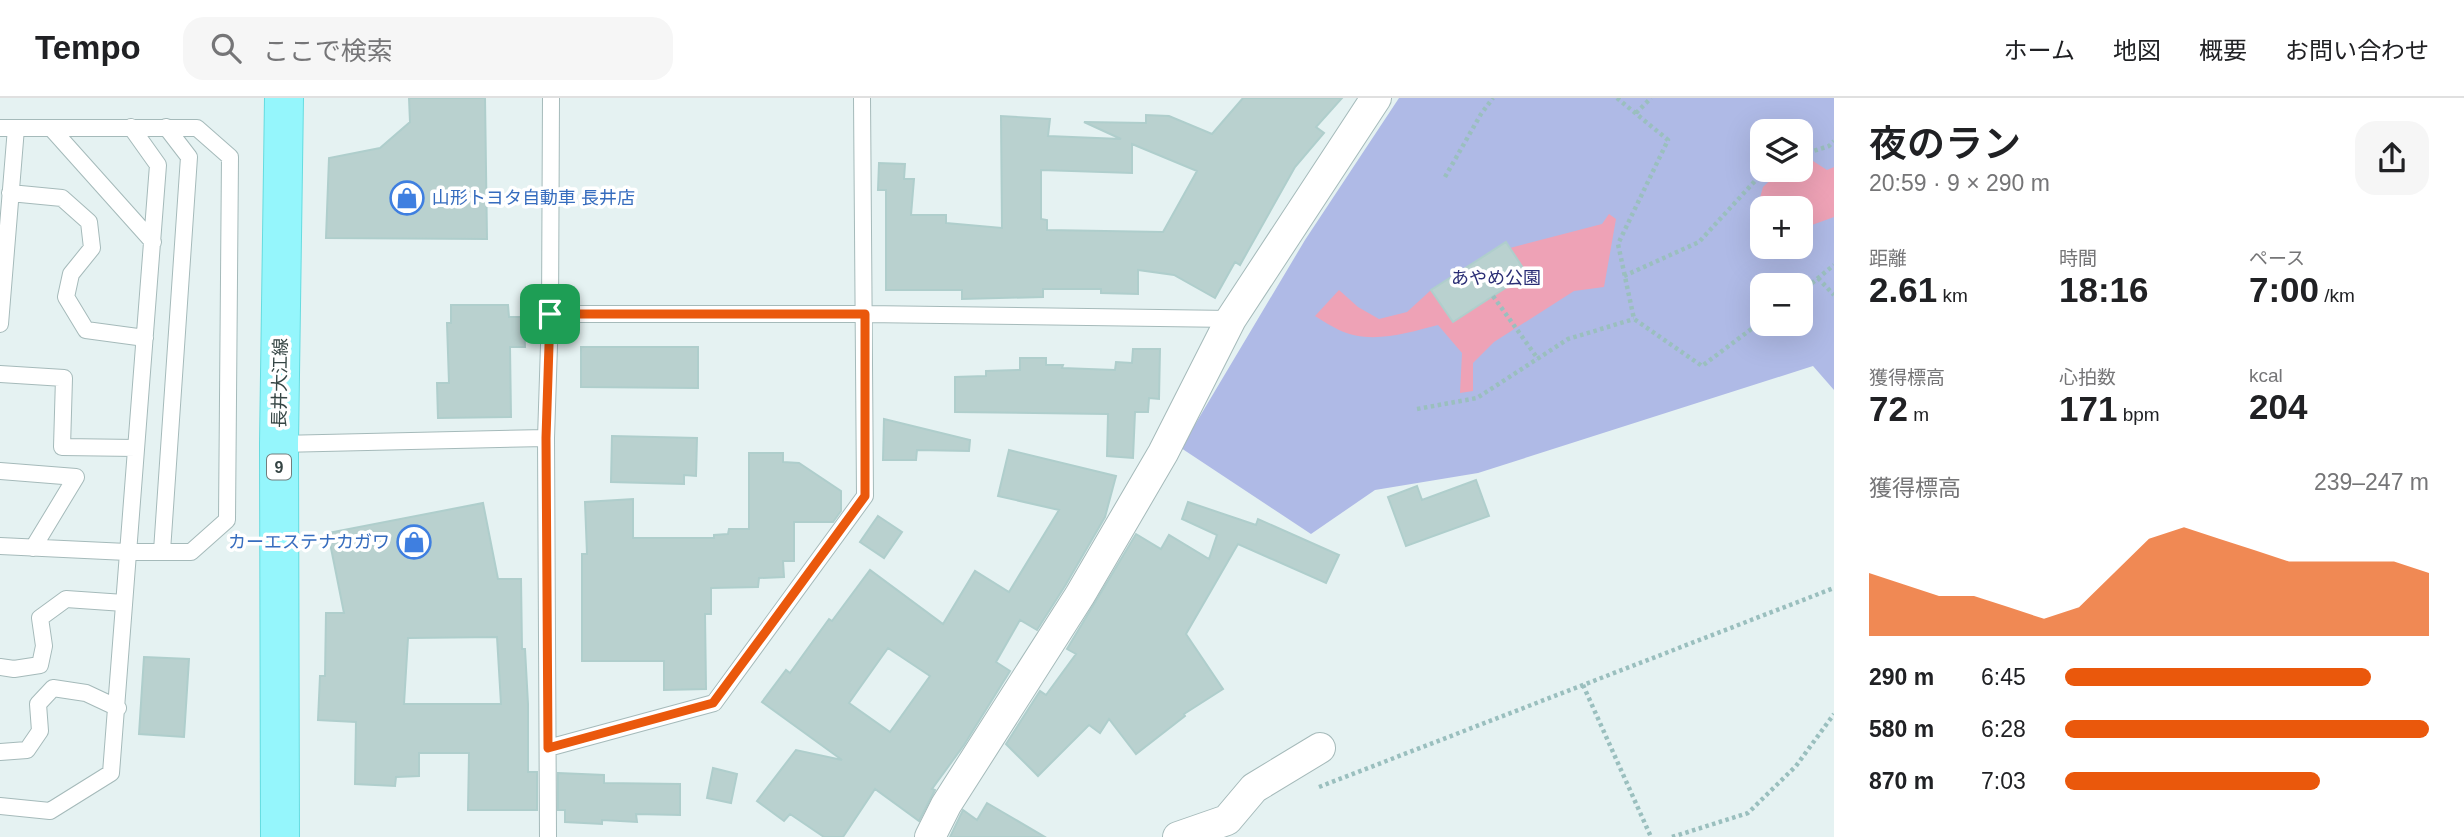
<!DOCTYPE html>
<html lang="ja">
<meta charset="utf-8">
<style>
:root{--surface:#fff;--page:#f6f6f6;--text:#202124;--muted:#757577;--line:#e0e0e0;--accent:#ea580c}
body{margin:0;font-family:Arial,"Noto Sans JP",sans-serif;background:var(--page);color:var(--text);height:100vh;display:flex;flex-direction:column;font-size:26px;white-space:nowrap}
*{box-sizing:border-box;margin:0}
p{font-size:23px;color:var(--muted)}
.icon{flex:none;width:38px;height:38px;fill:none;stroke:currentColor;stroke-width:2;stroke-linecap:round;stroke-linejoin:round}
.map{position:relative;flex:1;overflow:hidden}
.sheet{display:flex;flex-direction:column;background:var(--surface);width:630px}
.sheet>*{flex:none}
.buttons{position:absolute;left:1750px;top:21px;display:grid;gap:14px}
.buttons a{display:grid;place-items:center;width:63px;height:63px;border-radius:14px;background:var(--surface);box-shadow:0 7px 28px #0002;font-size:35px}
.pin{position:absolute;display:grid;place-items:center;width:60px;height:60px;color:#fff;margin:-30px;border-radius:14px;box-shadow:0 4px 10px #0006}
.round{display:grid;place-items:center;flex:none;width:74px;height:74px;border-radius:21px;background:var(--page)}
.overview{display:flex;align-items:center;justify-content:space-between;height:119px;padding:0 35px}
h1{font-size:38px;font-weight:600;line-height:52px}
.stats{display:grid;grid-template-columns:repeat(3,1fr);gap:10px;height:119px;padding:7px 35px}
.stats div{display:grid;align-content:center}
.stats b{font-size:35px;font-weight:600}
.stats small{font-size:19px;font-weight:400}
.stats p{font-size:19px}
.chart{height:196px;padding:14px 35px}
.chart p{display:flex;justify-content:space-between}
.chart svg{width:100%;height:126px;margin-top:7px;fill:var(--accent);opacity:.7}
ul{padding:0 35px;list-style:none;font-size:23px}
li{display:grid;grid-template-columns:112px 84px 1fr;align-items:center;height:52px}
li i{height:18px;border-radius:9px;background:var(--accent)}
header{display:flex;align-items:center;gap:42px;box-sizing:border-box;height:98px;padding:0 35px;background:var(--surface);border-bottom:2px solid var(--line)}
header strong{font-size:33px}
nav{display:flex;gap:38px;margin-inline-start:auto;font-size:24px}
.search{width:490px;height:63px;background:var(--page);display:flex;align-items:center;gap:18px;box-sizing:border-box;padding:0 24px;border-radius:21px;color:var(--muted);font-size:26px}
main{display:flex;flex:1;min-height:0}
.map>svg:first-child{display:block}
.green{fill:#afbae6;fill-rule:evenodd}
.water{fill:#eea2b6}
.building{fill:#b9d1cf;stroke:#afcecc;stroke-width:2;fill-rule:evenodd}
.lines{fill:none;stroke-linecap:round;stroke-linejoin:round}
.lane-casing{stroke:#a5baba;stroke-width:18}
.street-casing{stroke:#a5baba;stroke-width:32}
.primary-casing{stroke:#65dce0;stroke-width:40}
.path{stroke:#9abfbe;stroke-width:4.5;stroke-dasharray:3.5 3.5;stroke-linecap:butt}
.lane{stroke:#fff;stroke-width:16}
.street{stroke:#fff;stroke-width:30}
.primary{stroke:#95f6fc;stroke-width:38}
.route-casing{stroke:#fff;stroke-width:14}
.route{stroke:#ea580c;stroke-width:9}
.labels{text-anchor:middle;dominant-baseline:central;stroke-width:7;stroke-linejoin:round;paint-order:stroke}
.shield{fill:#fff;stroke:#727d7c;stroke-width:2}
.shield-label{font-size:16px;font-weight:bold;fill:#354544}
.shop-label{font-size:18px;fill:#366cbe;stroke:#fff;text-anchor:start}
.park-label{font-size:18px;fill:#2a2d75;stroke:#fff}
.street-label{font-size:18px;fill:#354544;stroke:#fff}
</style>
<header>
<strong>Tempo</strong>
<div class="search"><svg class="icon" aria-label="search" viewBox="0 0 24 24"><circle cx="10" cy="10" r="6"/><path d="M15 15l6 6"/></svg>ここで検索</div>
<nav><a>ホーム</a><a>地図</a><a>概要</a><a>お問い合わせ</a></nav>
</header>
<main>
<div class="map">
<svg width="1834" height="739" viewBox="0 0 1834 739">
<rect width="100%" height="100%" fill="#e5f2f2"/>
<path class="green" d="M 1399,0 L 1834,0 L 1834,292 L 1813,268 L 1478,375 L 1375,392 L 1311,436 L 1181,350 L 1305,142 ZM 1762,33 L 1801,33 L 1801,72 L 1762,72 ZM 1762,110 L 1801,110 L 1801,149 L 1762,149 ZM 1762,187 L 1801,187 L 1801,226 L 1762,226 Z"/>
<path class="water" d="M 1813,63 L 1827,72 L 1834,69 L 1834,119 L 1801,131 L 1801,110 L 1762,110 L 1762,131 L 1754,121 L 1763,89 L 1781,72 L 1801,72 L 1801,66 Z
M 1609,116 L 1616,121 L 1604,189 L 1574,193 L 1494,244 L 1473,265 L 1473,293 L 1460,295 L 1462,255 L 1438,227 C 1407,235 1370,247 1339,232 C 1331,228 1323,223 1315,218 L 1339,192 L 1358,209 L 1379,221 L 1407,214 L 1431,192 L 1453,224 L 1510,150 L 1602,126 Z"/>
<path class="building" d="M 409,0 L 485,0 L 487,141 L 326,140 L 329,60 L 380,50 L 410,24 Z
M 1243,0 L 1342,0 L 1316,29 L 1324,35 L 1295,69 L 1240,167 L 1235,164 L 1215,200 L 1174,177 L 1138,172 L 1138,196 L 1101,195 L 1101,191 L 1043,191 L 1043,199 L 962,201 L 962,192 L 886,192 L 886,92 L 878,92 L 879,65 L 905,66 L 904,81 L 914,81 L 911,117 L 946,117 L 946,125 L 1002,130 L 1001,18 L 1050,21 L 1048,38 L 1121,41 L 1084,24 L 1146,25 L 1146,17 L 1169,18 L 1212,36 ZM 1132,46 L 1197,73 L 1163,134 L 1047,132 L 1047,122 L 1041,121 L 1041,72 L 1132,75 Z
M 1506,144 L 1527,176 L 1453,224 L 1431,192 Z
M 451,207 L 508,207 L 509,219 L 524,219 L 525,249 L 510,249 L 511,319 L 438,320 L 437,285 L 449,285 L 447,225 L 451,225 Z
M 581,249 L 698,249 L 698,290 L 581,289 Z
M 1133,251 L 1160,251 L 1159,301 L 1149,300 L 1148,314 L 1135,314 L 1133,360 L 1107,358 L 1108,316 L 955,314 L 955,279 L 986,278 L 986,273 L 1020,272 L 1020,260 L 1046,260 L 1046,267 L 1063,267 L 1062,270 L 1115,272 L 1116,264 L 1132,265 Z
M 884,321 L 970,342 L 969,353 L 917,352 L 916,362 L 883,362 Z
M 612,338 L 697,340 L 696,378 L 684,377 L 684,386 L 611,384 Z
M 1009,352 L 1116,378 L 1105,419 L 1065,488 L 1037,532 L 1020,522 L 996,564 L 1010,573 L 964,647 L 932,691 L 935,692 L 919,723 L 875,691 L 843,739 L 824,739 L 790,716 L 784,723 L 757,703 L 796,652 L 842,662 L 762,604 L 786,572 L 790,575 L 829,521 L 832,523 L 870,472 L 943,526 L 975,473 L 1009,494 L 1059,412 L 998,398 ZM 888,550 L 930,578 L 890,634 L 849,605 Z
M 749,355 L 783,355 L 783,364 L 799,365 L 841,393 L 841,413 L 833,424 L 794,424 L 794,463 L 783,463 L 784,479 L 759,480 L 758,489 L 711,490 L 711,516 L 705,516 L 706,591 L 664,592 L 664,563 L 582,563 L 582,456 L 587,456 L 585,404 L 633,401 L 633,440 L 714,440 L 714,437 L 728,436 L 729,431 L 749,431 Z
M 1476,382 L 1489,418 L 1406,448 L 1388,399 L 1417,388 L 1422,402 Z
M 1188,404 L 1256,427 L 1258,421 L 1339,457 L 1326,485 L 1238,446 L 1186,536 L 1223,591 L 1184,616 L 1185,618 L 1136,656 L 1109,621 L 1100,635 L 1089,627 L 1038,678 L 1006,646 L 1040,593 L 1046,597 L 1076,556 L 1067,551 L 1136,436 L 1161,451 L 1169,437 L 1209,461 L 1217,437 L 1182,421 Z
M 483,405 L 498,481 L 521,481 L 522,551 L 525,551 L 528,606 L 528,674 L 537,674 L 537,712 L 468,712 L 469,655 L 419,655 L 419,678 L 396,679 L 395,688 L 355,686 L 356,624 L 318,622 L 320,578 L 325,578 L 326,515 L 344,515 L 328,435 ZM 497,539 L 501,606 L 404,606 L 408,540 Z
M 878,418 L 902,434 L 884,460 L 860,444 Z
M 144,559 L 189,561 L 184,639 L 139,636 Z
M 713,670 L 737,676 L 731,705 L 707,700 Z
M 558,675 L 604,677 L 604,685 L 680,686 L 680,717 L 636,716 L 637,724 L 602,722 L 602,726 L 565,724 L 565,712 L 558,712 Z
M 987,705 L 1045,739 L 950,739 L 963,712 L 977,722 Z"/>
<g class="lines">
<defs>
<path id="lane" d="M 0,30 L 197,30 L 230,59 L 227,422 L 191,454 L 127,454 L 0,448
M 51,30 L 153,144
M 10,95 L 62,100 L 89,124 L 92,150 L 71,176 L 66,199 L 86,232 L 145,240
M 550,216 L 865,216 L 1231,221
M 0,226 L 16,30
M 0,276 L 64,280 L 62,349 L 136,350
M 279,346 L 546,340
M 0,373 L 76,379 L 33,450
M 162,453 L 189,59 L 166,29
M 0,569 L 14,571 L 40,567 L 44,548 L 40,520 L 66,501 L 124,505
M 548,650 L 714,605 L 865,398 L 862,0
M 0,654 L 27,652 L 40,633 L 38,606 L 53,590 L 86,595 L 118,610
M 0,708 L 50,713 L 111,675 L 158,67 L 131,29
M 548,739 L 546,340 L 550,216 L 551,0"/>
<path id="street" d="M 930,739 L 946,707 L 1080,497 L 1163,355 L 1231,221 L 1376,0
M 1178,739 L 1227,722 L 1254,690 L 1320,650"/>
<path id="primary" d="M 280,739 L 279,346 L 284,0"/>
</defs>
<use href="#lane" class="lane-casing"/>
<use href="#street" class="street-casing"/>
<use href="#primary" class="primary-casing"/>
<path class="path" d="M 1617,0 L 1668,42 L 1618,146 L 1634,221 L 1702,268 L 1762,223
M 1636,15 L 1651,0
M 1801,57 L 1829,48 L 1834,43
M 1445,79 L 1481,16 L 1493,0
M 1624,178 L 1699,144 L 1765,72
M 1818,180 L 1834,197
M 1801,194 L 1834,167
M 1493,198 L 1538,261
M 1417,311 L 1477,300 L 1568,241 L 1634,221
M 1583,587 L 1651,739
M 1319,689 L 1834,490
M 1672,739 L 1748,715 L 1796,668 L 1834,616"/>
<use href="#lane" class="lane"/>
<use href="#street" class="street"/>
<use href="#primary" class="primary"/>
</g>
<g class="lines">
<defs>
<path id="route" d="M 550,216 L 865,216 L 865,398 L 764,536 L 713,605 L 548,650 L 546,340 Z"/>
</defs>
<use href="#route" class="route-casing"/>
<use href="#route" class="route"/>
</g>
<defs>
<symbol id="shop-ring" viewBox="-11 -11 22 22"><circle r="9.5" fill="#fff" stroke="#3f7fe0" stroke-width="1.5"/><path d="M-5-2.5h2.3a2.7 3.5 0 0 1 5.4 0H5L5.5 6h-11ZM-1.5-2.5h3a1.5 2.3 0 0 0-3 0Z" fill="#3f7fe0"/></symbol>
</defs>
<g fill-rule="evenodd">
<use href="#shop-ring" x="388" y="81" width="38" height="38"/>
<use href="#shop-ring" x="395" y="425" width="38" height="38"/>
</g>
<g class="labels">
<rect class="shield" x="267" y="356.5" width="24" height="25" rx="5"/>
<g class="shield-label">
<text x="279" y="369">9</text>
</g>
<g class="shop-label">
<text x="432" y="100">山形トヨタ自動車 長井店</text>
<text x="390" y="444" text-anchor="end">カーエステナカガワ</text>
</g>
<g class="park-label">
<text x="1496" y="180">あやめ公園</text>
</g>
<g class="street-label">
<text transform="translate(280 285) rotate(-89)">長井大江線</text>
</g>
</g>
</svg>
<div class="buttons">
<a><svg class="icon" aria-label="layers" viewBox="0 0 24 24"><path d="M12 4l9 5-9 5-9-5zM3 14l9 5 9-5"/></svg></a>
<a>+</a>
<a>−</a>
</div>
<div class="pin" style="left:550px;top:216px;background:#1e9e55"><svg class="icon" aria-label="arrive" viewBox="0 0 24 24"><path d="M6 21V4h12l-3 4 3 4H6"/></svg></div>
</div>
<section class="sheet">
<div class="overview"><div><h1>夜のラン</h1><p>20:59 · 9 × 290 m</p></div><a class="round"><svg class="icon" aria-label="share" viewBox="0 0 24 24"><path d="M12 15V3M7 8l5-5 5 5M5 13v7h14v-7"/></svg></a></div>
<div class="stats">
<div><p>距離</p><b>2.61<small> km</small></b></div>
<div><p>時間</p><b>18:16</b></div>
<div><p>ペース</p><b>7:00<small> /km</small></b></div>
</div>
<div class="stats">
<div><p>獲得標高</p><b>72<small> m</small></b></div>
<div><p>心拍数</p><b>171<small> bpm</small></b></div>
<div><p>kcal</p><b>204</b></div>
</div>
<div class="chart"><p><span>獲得標高</span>239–247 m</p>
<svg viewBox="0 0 160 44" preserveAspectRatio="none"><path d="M0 44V22L10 26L20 30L30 30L40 34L50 38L60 34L70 22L80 10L90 6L100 10L110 14L120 18L130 18L140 18L150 18L160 22V44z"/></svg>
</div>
<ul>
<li><b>290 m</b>6:45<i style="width:84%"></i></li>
<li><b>580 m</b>6:28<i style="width:100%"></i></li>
<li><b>870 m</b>7:03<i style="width:70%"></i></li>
</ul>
</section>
</main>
